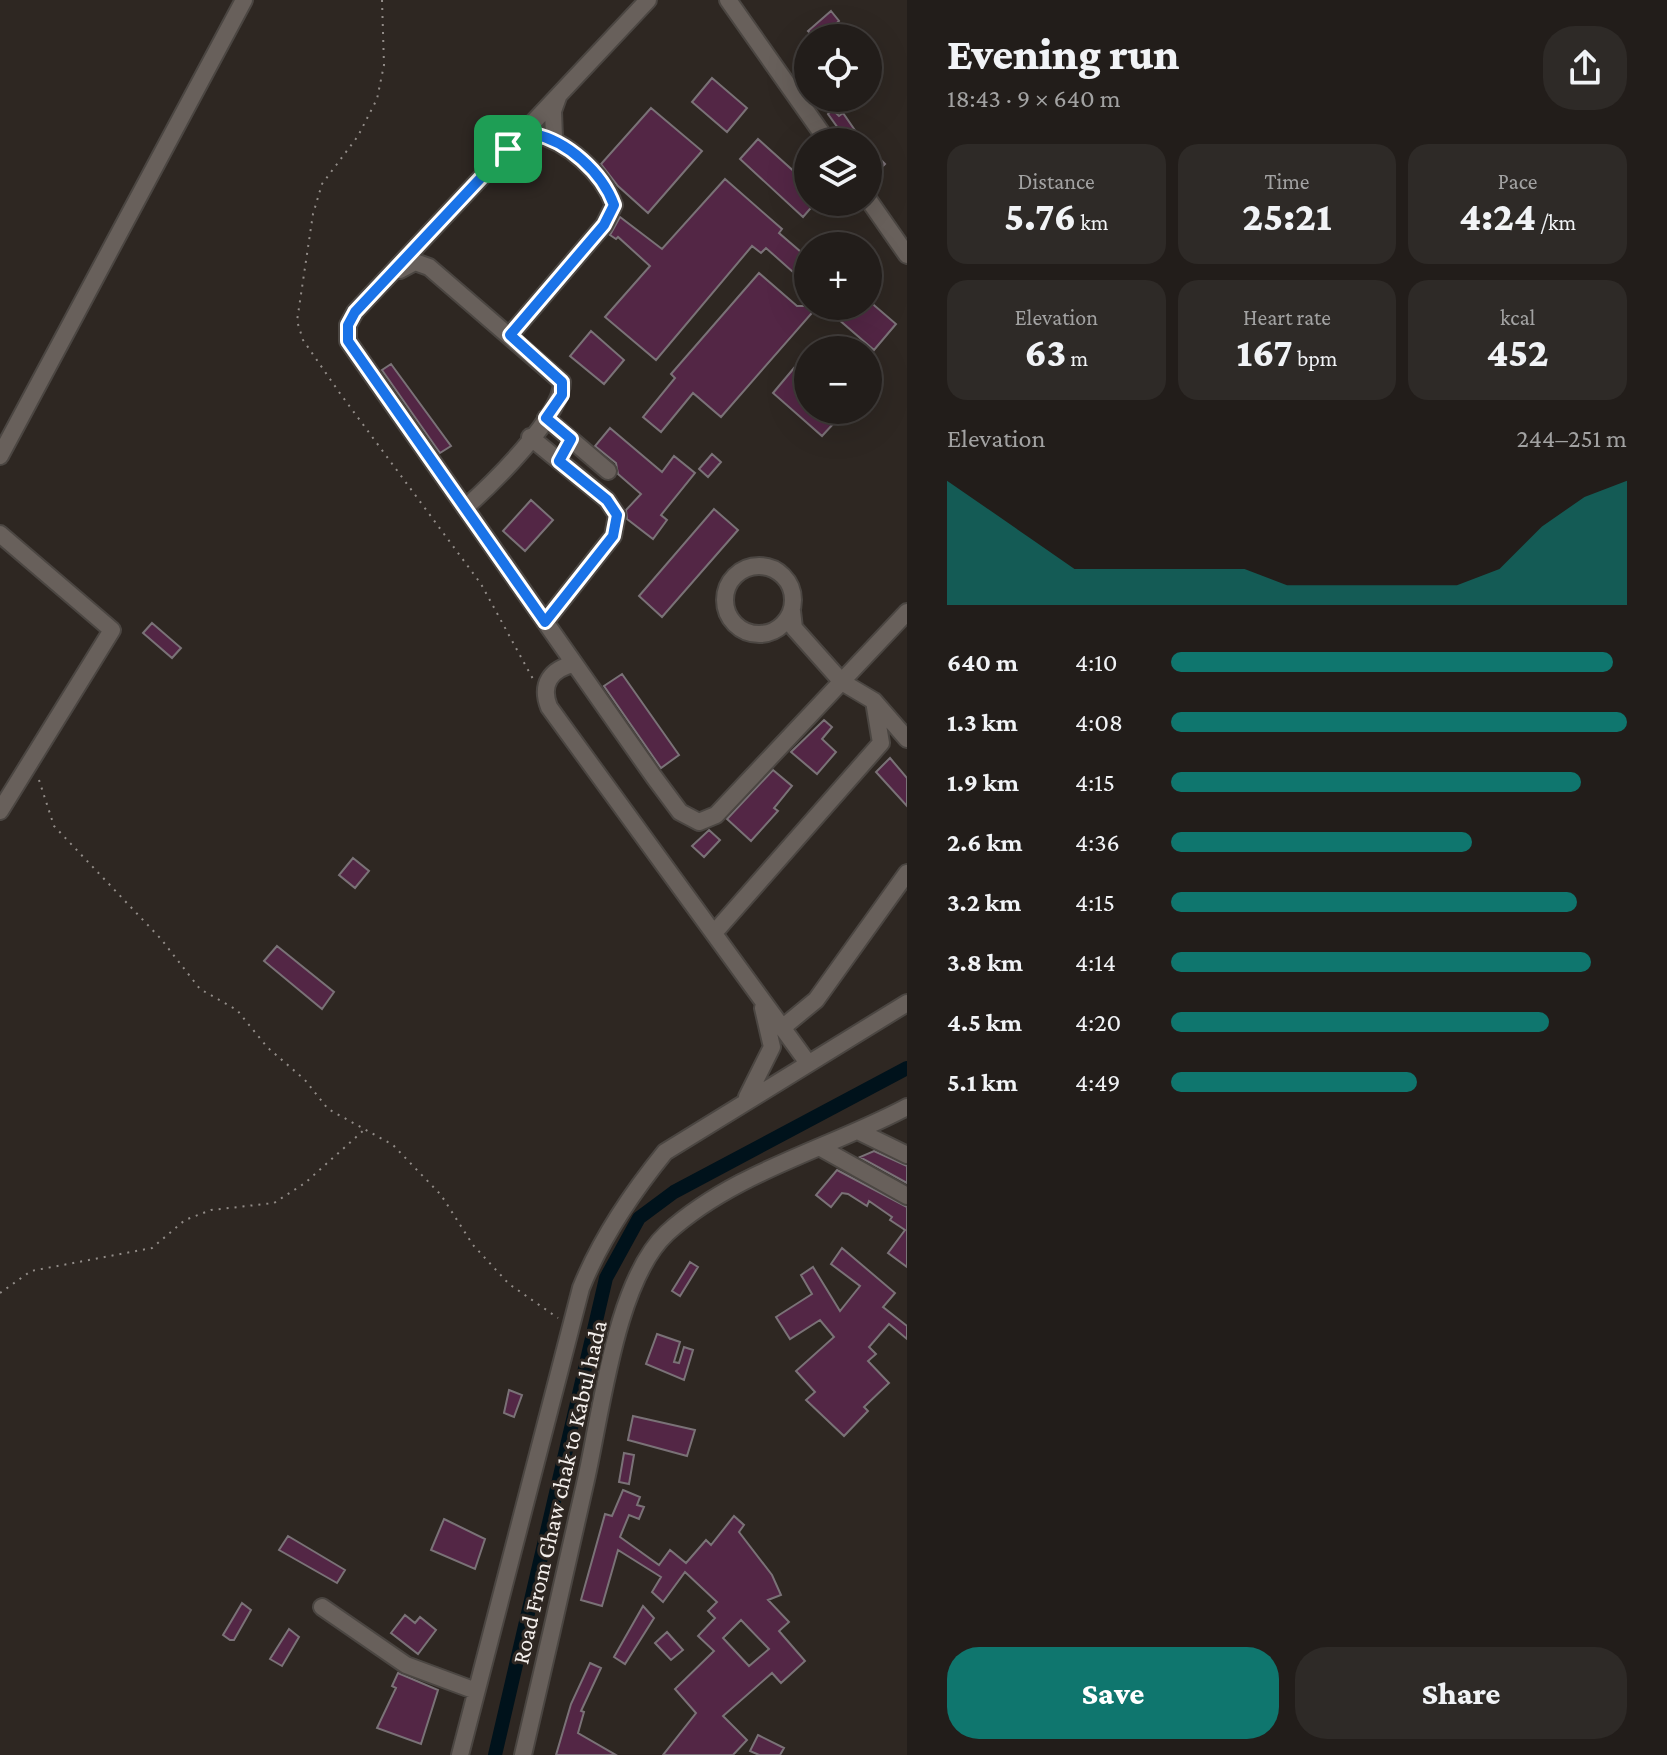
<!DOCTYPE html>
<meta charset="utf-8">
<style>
:root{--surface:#221d1a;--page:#2e2a27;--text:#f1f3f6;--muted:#a2a2a2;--line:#3f3b39;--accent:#0f766e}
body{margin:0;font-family:"Crimson Pro",serif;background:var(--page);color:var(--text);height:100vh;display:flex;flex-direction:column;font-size:30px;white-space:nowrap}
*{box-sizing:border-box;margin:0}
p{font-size:26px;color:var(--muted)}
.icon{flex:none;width:44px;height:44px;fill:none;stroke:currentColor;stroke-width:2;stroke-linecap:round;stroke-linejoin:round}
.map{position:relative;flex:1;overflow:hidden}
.details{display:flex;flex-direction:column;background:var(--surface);width:760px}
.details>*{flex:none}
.controls{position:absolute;left:794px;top:24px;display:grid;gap:16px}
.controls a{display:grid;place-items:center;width:88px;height:88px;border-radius:50%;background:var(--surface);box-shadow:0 8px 32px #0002,0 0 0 2px var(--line);font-size:40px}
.pin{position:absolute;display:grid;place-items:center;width:68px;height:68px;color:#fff;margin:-34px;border-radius:16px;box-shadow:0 4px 12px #0006}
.round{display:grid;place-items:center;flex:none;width:84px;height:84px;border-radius:32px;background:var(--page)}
.headline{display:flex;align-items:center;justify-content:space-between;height:136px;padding:0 40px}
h1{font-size:44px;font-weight:800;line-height:60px}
.stats{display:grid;grid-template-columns:repeat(3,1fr);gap:12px;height:136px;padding:8px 40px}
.stats div{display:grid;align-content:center;border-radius:20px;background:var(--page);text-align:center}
.stats b{font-size:40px;font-weight:800}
.stats small{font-size:22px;font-weight:400}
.stats p{font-size:22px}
.chart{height:224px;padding:16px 40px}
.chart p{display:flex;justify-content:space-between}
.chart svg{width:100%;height:144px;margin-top:8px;fill:var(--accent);opacity:.7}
.action{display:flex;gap:16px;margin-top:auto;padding:16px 40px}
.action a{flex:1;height:92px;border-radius:32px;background:var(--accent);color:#fff;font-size:32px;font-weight:800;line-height:92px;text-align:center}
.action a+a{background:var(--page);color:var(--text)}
ul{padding:0 40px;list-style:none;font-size:26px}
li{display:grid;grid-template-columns:128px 96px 1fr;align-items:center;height:60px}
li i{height:20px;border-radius:10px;background:var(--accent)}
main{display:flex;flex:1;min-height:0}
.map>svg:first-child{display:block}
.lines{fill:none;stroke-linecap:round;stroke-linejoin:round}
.canal{stroke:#00121b;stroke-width:14}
.building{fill:#532645;stroke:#7a7277;stroke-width:2;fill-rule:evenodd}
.minor-casing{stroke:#4b4642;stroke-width:20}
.path{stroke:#928c88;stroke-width:2;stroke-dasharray:2 6;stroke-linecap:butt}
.minor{stroke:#68605b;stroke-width:16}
.route-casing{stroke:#fff;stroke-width:16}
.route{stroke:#1a73e8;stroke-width:10}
.labels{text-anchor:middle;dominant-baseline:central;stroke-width:6;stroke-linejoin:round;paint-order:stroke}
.street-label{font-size:24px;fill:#f4efec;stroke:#2e2722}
</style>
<main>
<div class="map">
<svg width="907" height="1755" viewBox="0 0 907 1755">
<rect width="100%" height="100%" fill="#2e2722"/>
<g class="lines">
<path class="canal" d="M 495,1755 L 606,1278 L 639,1218 L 674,1192 L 907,1068"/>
</g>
<path class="building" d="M 831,11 L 839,21 L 820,38 L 815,38 L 808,31 Z
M 712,78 L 747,108 L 727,132 L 692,102 Z
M 834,100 L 841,109 L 836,113 L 839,116 L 843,113 L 863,142 L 848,142 L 828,114 L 830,112 L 826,107 Z
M 651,108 L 702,151 L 648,213 L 618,186 L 601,164 Z
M 758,139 L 808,184 L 808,202 L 816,202 L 803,217 L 740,159 Z
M 868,147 L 885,164 L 877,172 L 868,163 Z
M 725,179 L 782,229 L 779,233 L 808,258 L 808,276 L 803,281 L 766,248 L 761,253 L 752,246 L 656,360 L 605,317 L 650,266 L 618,237 L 616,239 L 610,235 L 620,217 L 662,249 Z
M 759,273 L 797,306 L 818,306 L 721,417 L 693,393 L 661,432 L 643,417 L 675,378 L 671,374 Z
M 868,300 L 896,324 L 874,350 L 823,306 L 868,306 Z
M 591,331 L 624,360 L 604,384 L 570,356 Z
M 391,364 L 451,446 L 440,453 L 382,370 Z
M 794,368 L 808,380 L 808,410 L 846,410 L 822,436 L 773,393 Z
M 610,428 L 662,472 L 674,456 L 695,473 L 661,515 L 667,520 L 653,539 L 627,519 L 626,510 L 641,494 L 618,474 L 616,463 L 595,446 Z
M 712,454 L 721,462 L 708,477 L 699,469 Z
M 531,500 L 553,520 L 525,551 L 503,531 Z
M 714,509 L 738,530 L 662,617 L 639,596 Z
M 152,623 L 181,648 L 172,658 L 143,633 Z
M 622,674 L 679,755 L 661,768 L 604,686 Z
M 824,720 L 832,727 L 822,739 L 836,752 L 817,774 L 791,752 Z
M 890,758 L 907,778 L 907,806 L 876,772 Z
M 773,770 L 792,786 L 774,808 L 778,811 L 751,841 L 727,819 Z
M 709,830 L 720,840 L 704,857 L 692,846 Z
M 353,858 L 369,871 L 355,888 L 339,875 Z
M 277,946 L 334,992 L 322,1009 L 264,961 Z
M 874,1151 L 907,1166 L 907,1183 L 860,1157 Z
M 837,1170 L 907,1207 L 907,1267 L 888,1253 L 905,1230 L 890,1220 L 892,1217 L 869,1201 L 867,1206 L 848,1194 L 842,1193 L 831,1207 L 816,1195 Z
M 842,1248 L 895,1293 L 883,1307 L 907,1326 L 907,1339 L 889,1324 L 869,1347 L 876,1354 L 868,1361 L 889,1383 L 864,1407 L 868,1411 L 844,1436 L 806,1400 L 815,1392 L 796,1371 L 834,1337 L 820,1320 L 790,1339 L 776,1317 L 812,1294 L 801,1275 L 813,1267 L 840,1311 L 860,1286 L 831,1264 Z
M 690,1262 L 698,1267 L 680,1296 L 672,1291 Z
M 657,1334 L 680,1342 L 674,1362 L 679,1363 L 684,1347 L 693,1350 L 684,1380 L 646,1364 Z
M 509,1390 L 522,1395 L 514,1417 L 504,1413 Z
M 633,1416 L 695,1430 L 687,1456 L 628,1440 Z
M 624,1453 L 634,1455 L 629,1484 L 619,1482 Z
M 623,1490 L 640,1497 L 637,1505 L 644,1507 L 639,1519 L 629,1515 L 620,1537 L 659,1565 L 670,1550 L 686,1563 L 706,1540 L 711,1545 L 734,1516 L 744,1525 L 739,1532 L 772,1575 L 781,1595 L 768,1600 L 789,1622 L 779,1631 L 805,1661 L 781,1683 L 772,1673 L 723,1716 L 747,1740 L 733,1755 L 663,1755 L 696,1713 L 675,1689 L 714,1651 L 698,1636 L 715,1618 L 708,1611 L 717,1602 L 685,1572 L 663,1602 L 652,1592 L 661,1577 L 618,1550 L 602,1606 L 581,1600 L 605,1514 L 612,1516 ZM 741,1620 L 769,1649 L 749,1666 L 723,1638 Z
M 444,1519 L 485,1539 L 475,1569 L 431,1550 Z
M 288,1536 L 345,1570 L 337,1583 L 279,1550 Z
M 242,1603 L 251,1610 L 234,1640 L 230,1640 L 223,1635 Z
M 643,1606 L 654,1618 L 625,1664 L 614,1657 Z
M 405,1615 L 415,1623 L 420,1617 L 436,1630 L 418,1654 L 391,1633 Z
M 289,1629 L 299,1637 L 282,1666 L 270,1659 Z
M 667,1632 L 683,1650 L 671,1660 L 655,1643 Z
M 590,1663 L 601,1668 L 581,1711 L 584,1712 L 578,1733 L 616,1755 L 556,1755 L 571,1704 Z
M 398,1673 L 438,1690 L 421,1744 L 377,1728 L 396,1688 L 392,1686 Z
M 758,1735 L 784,1748 L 780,1755 L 759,1755 L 750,1751 Z"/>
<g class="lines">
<defs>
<path id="minor" d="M 648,0 L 355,312 L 348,325 L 348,341 L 654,777 L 680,812 L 699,822 L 716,815 L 907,612
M 728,0 L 828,142
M 554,138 L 553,111 L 558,97
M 868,199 L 907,255
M 400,270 L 415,262 L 429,267 L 562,382 C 562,416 492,484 465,508
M 510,335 L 604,225 L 614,205 C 602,172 567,141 534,134 L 520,142
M 546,418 L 608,471
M 530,437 L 607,500 L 617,515 L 613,536 L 545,622
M 0,456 L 244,0
M 0,534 L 112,630 L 0,811
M725 600a34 34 0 1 1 68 0a34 34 0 1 1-68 0Z
M 792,611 L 794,628 L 842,682 L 874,701 L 907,739
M 574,664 C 551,669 540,684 549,707 L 808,1063
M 714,933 L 881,743 L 874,701
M 782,1028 L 816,1000 L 907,873
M 747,1097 L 772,1047 L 763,1008
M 860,1132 L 907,1155
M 821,1148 L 907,1196
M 322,1607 L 406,1665 L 476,1691
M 460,1755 L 581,1288 C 601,1238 631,1194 665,1152 L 907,1003
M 523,1755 C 544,1665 565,1574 585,1484 C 601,1416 615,1281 667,1233 C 734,1172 828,1149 907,1107"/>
</defs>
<use href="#minor" class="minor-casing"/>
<path class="path" d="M 382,0 L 384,65 L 377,99 L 358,136 L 322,184 L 313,214 L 297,321 L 303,340 L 339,392 L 481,584 L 533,679
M 39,780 L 54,826 L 161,939 L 200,989 L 237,1010 L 267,1047 L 305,1080 L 328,1109 L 393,1145 L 441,1195 L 473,1245 L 509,1284 L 558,1318
M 0,1293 L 31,1271 L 152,1248 L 185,1220 L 211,1210 L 274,1203 L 305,1183 L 364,1130"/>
<use href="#minor" class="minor"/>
</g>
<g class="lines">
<defs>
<path id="route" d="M 534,134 C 567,141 602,172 614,205 L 604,225 L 510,335 L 562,382 L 562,395 L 546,418 L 571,439 L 559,461 L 607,500 L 617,515 L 613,536 L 545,622 L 348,341 L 348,325 L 355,312 L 508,149 Z"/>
</defs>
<use href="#route" class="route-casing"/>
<use href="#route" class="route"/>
</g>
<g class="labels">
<g class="street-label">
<text transform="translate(559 1492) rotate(-77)">Road From Ghaw chak to Kabul hada</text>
</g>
</g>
</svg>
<div class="controls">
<a><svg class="icon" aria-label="locate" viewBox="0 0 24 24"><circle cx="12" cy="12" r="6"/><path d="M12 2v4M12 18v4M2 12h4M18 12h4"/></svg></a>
<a><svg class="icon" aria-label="layers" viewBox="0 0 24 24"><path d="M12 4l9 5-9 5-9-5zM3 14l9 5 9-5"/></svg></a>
<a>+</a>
<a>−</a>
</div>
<div class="pin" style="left:508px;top:149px;background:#1e9e55"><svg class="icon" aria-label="arrive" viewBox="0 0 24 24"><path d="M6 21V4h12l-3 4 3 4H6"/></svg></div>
</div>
<section class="details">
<div class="headline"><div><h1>Evening run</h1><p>18:43 · 9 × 640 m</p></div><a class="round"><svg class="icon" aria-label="share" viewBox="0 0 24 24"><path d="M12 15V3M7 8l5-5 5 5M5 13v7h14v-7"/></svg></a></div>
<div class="stats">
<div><p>Distance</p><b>5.76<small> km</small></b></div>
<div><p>Time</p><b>25:21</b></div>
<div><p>Pace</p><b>4:24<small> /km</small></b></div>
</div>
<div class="stats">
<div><p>Elevation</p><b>63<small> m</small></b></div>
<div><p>Heart rate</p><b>167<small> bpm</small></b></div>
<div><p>kcal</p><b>452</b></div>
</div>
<div class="chart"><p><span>Elevation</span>244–251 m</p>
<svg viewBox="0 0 160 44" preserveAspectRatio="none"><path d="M0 44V6L10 15L20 24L30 33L40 33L50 33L60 33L70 33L80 38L90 38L100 38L110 38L120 38L130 33L140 20L150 11L160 6V44z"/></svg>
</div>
<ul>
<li><b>640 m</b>4:10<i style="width:97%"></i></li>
<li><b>1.3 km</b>4:08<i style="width:100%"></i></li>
<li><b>1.9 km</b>4:15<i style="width:90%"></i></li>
<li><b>2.6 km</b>4:36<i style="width:66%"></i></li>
<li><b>3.2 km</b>4:15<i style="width:89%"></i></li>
<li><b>3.8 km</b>4:14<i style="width:92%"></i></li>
<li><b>4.5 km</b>4:20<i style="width:83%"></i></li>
<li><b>5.1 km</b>4:49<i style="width:54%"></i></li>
</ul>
<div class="action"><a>Save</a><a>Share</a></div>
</section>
</main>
